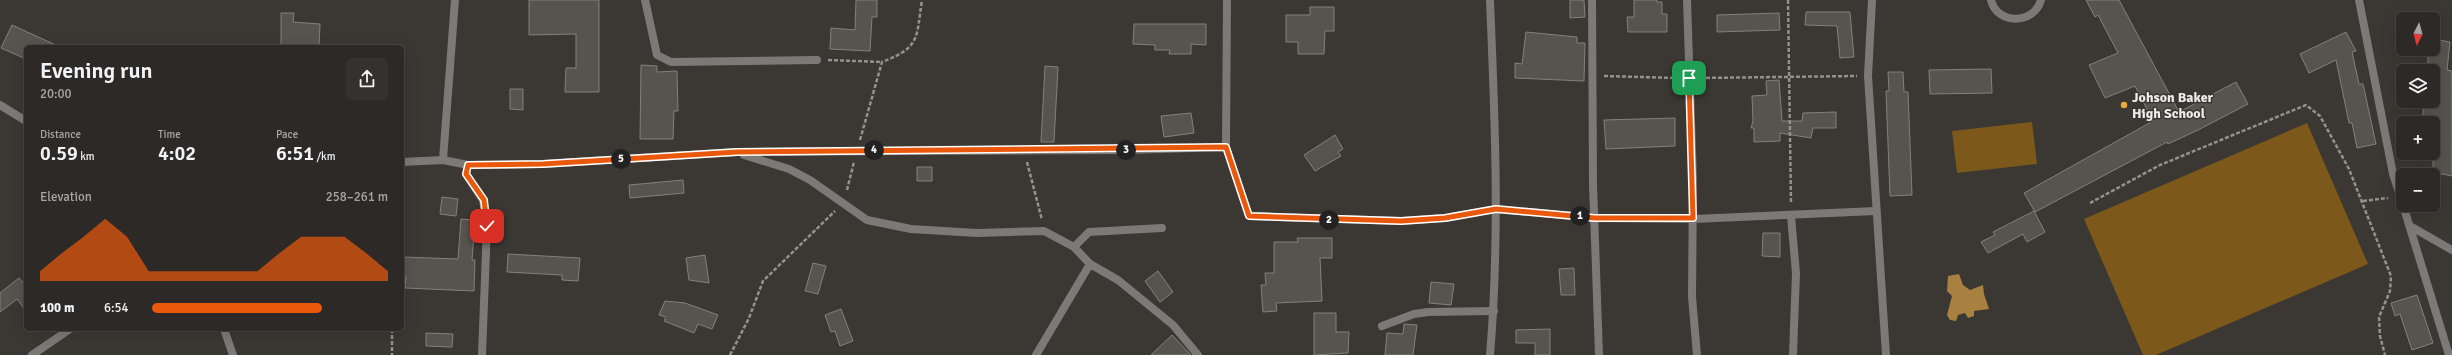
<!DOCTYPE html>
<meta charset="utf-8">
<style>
:root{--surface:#2c2926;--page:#34312e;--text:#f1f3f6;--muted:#a6a6a7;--line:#484543;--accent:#ea580c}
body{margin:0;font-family:Signika,sans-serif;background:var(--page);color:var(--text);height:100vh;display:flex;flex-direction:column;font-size:15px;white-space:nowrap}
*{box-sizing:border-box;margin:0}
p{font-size:13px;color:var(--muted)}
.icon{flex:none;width:22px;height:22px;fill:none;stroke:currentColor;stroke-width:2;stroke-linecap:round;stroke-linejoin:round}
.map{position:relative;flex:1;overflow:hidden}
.drawer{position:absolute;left:24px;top:45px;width:380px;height:286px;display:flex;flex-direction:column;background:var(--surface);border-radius:6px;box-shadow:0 4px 16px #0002,0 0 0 1px var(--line)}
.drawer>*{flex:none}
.needle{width:26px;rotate:186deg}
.fabs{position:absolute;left:2396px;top:12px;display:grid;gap:8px}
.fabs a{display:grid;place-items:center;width:44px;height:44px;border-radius:6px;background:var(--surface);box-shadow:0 4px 16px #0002,0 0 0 1px var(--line);font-size:20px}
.pin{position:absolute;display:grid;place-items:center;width:34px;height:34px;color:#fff;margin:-17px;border-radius:8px;box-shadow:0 2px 6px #0006}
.km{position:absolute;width:20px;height:20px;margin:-10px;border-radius:50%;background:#222;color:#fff;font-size:11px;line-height:20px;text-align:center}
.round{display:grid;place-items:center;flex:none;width:42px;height:42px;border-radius:6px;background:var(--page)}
.overview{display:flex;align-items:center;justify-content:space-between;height:68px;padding:0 16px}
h1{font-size:22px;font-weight:600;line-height:30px}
.metrics{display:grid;grid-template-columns:repeat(3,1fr);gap:6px;height:68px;padding:4px 16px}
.metrics div{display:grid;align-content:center}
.metrics b{font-size:20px;font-weight:600}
.metrics small{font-size:11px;font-weight:400}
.metrics p{font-size:11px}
.chart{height:112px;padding:8px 16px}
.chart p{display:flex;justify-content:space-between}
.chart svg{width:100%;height:72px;margin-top:4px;fill:var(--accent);opacity:.7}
ul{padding:0 16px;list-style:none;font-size:13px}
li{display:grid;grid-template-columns:64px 48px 1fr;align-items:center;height:30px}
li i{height:10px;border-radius:5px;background:var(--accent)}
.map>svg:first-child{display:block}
.green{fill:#7c591a}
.water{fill:#a88141}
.building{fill:#57534e;stroke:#84807a}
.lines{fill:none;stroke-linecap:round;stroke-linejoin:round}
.path{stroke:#95928e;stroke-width:2.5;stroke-dasharray:4 2;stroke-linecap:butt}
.lane{stroke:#7b7a77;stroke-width:8}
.street{stroke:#7b7a77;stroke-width:8}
.route-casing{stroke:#fff;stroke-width:8}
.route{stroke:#ea580c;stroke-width:5}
.poi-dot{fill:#e9ab38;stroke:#3b3732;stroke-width:1.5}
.labels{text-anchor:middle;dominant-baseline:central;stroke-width:3;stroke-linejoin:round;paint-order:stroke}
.poi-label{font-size:14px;font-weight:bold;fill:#eeece9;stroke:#3b3732;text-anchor:start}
</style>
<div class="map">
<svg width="2452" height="355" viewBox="0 0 2452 355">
<rect width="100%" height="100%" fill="#3b3732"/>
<path class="green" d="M 2032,122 L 2037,164 L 1957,173 L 1952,131 Z
M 2307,123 L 2368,264 L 2156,355 L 2143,355 L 2084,219 Z"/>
<path class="water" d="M 1959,274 L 1963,285 L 1970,290 L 1983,285 L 1984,294 L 1989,309 L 1974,311 L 1974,316 L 1968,318 L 1965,313 L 1958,315 L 1956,321 L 1950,320 L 1947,315 L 1952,296 L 1947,291 L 1948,276 Z"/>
<path class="building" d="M 529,0 L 599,0 L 599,92 L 565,92 L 566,68 L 576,68 L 576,34 L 529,35 Z
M 856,0 L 877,0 L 877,17 L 872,17 L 870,51 L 830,49 L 831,28 L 855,30 Z
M 1570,0 L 1584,0 L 1585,17 L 1570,18 Z
M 1634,0 L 1657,0 L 1657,2 L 1662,2 L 1662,14 L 1667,14 L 1667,32 L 1628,32 L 1627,17 L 1634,17 Z
M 2086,0 L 2119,0 L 2179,112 L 2236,82 L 2248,104 L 2198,130 L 2168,144 L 2167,142 L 2035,212 L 2024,193 L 2153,121 L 2135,86 L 2105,98 L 2089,65 L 2118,53 L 2098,15 L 2095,17 Z
M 1310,7 L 1334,7 L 1334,31 L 1325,31 L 1324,54 L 1298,54 L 1298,42 L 1286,42 L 1286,15 L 1310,15 Z
M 1806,12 L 1850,12 L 1854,57 L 1840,58 L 1837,26 L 1805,25 Z
M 281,13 L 294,13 L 293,22 L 320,24 L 319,47 L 281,46 Z
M 1779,13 L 1780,30 L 1717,32 L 1717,15 Z
M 1134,24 L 1206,24 L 1206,45 L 1191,44 L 1191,54 L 1169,54 L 1170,50 L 1155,50 L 1155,45 L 1133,44 Z
M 12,25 L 60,47 L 26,47 L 26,59 L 1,48 Z
M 1526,32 L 1577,37 L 1577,43 L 1585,43 L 1584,81 L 1515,78 L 1515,63 L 1522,64 Z
M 2346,32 L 2356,51 L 2352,52 L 2359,84 L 2363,84 L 2376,144 L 2357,148 L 2352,123 L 2349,123 L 2336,60 L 2309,73 L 2300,54 Z
M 2433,39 L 2450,42 L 2447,70 L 2452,71 L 2452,176 L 2433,172 L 2433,123 L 2422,123 L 2424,101 L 2433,101 L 2433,71 L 2427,71 L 2429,49 L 2433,49 Z
M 641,65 L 657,66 L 657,72 L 677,71 L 678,111 L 674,111 L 673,139 L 640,139 Z
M 1045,66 L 1058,67 L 1054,142 L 1041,142 Z
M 1991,69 L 1992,93 L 1930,94 L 1929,70 Z
M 1888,72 L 1903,72 L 1904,92 L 1908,92 L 1912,195 L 1890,196 L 1886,91 L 1889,91 Z
M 1779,80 L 1782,121 L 1802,121 L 1803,113 L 1836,112 L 1836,128 L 1813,128 L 1811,138 L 1780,133 L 1780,141 L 1754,142 L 1754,128 L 1751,128 L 1753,121 L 1752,96 L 1767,95 L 1766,81 Z
M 510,89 L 523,89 L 523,110 L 510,109 Z
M 1191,113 L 1194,133 L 1164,137 L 1161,116 Z
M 1675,118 L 1675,146 L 1606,149 L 1604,120 Z
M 1335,135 L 1343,149 L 1338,152 L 1341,156 L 1315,171 L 1304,155 Z
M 917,167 L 932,167 L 932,181 L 917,181 Z
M 683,180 L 684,193 L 630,198 L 629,185 Z
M 442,197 L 458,199 L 456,216 L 440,214 Z
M 2034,211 L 2045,232 L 2027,242 L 2023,234 L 1988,253 L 1981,242 L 1995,235 L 1993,232 Z
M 461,219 L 475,220 L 472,260 L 475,260 L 474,291 L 405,288 L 406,276 L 403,276 L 403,257 L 458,259 Z
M 1763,233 L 1780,233 L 1780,257 L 1762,256 Z
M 1297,238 L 1332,238 L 1332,258 L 1320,258 L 1322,301 L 1276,303 L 1277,311 L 1263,312 L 1261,285 L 1266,285 L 1265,273 L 1274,273 L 1274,242 L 1298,242 Z
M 508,254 L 580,258 L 578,281 L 562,280 L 562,275 L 507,272 Z
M 705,255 L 709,283 L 689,280 L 686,258 Z
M 813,263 L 826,266 L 818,294 L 805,291 Z
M 1574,268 L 1575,295 L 1561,295 L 1559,269 Z
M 1158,271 L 1173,292 L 1160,302 L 1145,281 Z
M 19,278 L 26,286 L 26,311 L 17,299 L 0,312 L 0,293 Z
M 1431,282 L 1454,284 L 1451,305 L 1429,303 Z
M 2417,295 L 2433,343 L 2412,350 L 2400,314 L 2395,316 L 2391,303 Z
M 665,301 L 685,303 L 718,315 L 712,329 L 698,324 L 694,333 L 664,321 L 666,317 L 659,315 Z
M 841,309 L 853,341 L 840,346 L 835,331 L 831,332 L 825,315 Z
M 1314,313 L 1336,313 L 1336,332 L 1349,332 L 1348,353 L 1314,355 Z
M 1404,324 L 1417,325 L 1413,355 L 1385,355 L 1387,333 L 1403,334 Z
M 1550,329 L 1550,355 L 1535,355 L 1535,343 L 1516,343 L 1516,330 Z
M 426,333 L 453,334 L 452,347 L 426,346 Z
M 1172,335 L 1191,355 L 1151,355 Z"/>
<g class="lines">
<path class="path" d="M 1788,0 L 1791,203
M 828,60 L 882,62
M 1604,76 L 1677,78
M 1700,78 L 1857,76
M 860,140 L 882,62 C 921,47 916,38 922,0
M 1027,162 L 1042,220
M 847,190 L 854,162
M 2363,201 L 2388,198
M 2090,203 L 2160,165 L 2306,105 L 2320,116 L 2349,169 L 2391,276 L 2390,291 L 2379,317 L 2380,336 L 2385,355
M 392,329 L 392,355
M 730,355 L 749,318 L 763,281 L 835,211"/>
<path class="lane" d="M 645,0 L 657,55 L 671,62 L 817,60
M 1592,0 L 1593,184 L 1599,355
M 1687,0 L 1693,180 L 1692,297 L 1697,355
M 1872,0 L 1868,76 L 1886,355
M 1991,0 C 1997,25 2034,25 2041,0
M 2359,0 L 2393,174 L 2403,204
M 2403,205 L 2449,355
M 1791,216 L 1796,273 L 1793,355
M 2410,226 L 2452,250
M 1074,247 L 1089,232 L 1162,228
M 1382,326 L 1414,314 L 1428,312 L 1494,311
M 32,355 L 70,329
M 1036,355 L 1090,264 L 1118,280 L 1173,325 L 1198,355"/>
<path class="street" d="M 1227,0 L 1226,147 L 1249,216 L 1401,221 L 1445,218 L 1496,209 L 1595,218 L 1693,219 L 1876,211
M 1490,0 C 1495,118 1500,237 1490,355
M 0,105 L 26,121
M 744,155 L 789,169 L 810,180 L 867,220 L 911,229 L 977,233 L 1044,231 L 1074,247 L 1090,264
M 443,160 L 455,0
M 402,162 L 443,160 L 468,165 L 543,164 L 737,152 L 1126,150 L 1226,147
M 468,165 L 466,174 L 483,200 L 487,226 L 482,355
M 224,329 L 233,355"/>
</g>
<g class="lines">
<defs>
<path id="route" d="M 487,226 L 484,200 L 466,174 L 468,165 L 543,164 L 737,152 L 1226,147 L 1249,216 L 1401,221 L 1445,218 L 1496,209 L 1595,218 L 1693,218 L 1689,78"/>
</defs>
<use href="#route" class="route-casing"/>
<use href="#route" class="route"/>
</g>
<circle class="poi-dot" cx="2124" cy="105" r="4"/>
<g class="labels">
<g class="poi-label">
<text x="2132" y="97">Johson Baker<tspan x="2132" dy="16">High School</tspan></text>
</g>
</g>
</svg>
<div class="fabs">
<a><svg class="needle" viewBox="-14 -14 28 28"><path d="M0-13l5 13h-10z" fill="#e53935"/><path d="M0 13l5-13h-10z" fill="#a6a6a7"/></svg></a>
<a><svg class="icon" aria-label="layers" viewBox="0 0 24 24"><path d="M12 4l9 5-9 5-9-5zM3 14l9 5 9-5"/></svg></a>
<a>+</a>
<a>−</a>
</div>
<div class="pin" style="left:1689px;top:78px;background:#1e9e55"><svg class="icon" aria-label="arrive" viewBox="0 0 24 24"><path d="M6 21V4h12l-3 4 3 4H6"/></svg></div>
<div class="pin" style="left:487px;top:226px;background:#d93025"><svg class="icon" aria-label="check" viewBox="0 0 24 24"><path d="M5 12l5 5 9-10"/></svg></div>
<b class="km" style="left:1580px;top:216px">1</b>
<b class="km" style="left:1329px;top:220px">2</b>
<b class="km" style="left:1126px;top:150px">3</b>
<b class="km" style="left:874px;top:150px">4</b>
<b class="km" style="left:621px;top:159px">5</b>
<section class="drawer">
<div class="overview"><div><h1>Evening run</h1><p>20:00</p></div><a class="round"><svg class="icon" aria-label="share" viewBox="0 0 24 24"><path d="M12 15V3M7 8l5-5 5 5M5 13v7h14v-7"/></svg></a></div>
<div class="metrics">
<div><p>Distance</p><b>0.59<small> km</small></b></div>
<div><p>Time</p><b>4:02</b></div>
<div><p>Pace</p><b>6:51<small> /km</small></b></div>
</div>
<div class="chart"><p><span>Elevation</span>258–261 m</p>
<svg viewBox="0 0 160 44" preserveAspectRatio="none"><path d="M0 44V38L10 27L20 17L30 6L40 17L50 38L60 38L70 38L80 38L90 38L100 38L110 27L120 17L130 17L140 17L150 27L160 38V44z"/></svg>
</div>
<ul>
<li><b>100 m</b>6:54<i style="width:72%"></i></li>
</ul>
</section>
</div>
